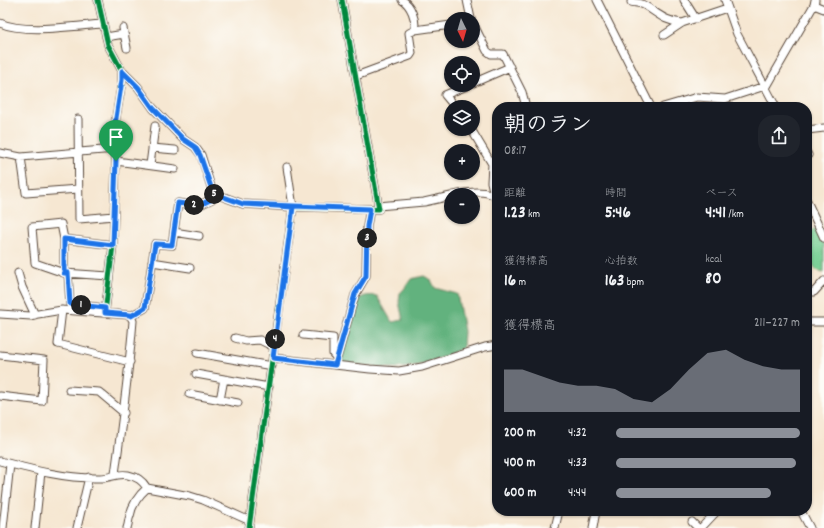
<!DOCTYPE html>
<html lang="ja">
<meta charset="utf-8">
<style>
:root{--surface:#171b24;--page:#20242c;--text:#f1f3f6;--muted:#9ea1a6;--accent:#8c9099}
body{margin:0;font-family:Dekko,"Klee One",sans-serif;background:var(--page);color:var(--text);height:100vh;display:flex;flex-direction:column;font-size:15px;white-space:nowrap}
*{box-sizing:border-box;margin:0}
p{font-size:13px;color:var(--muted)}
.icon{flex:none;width:22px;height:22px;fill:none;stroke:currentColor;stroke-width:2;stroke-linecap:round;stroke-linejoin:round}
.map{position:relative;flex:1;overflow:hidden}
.panel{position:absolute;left:492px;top:102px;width:320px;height:414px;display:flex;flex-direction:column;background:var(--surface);border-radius:16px;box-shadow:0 1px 3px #0004}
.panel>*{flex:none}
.needle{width:26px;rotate:175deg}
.controls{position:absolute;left:444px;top:12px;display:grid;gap:8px}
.controls a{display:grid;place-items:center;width:36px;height:36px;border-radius:50%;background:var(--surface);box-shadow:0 1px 3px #0004;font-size:20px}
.pin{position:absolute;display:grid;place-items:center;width:34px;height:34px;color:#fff;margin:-41px -17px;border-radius:50% 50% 50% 0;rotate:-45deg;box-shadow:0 0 4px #0007}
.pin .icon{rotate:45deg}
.km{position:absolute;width:20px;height:20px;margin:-10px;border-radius:50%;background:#222;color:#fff;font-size:11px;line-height:20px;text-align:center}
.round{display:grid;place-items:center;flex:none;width:42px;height:42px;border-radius:16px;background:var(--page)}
.summary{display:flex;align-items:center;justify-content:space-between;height:68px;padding:0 12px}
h1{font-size:22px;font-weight:800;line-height:30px}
.metrics{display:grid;grid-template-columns:repeat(3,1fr);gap:6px;height:68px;padding:4px 12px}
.metrics div{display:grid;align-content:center}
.metrics b{font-size:17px;font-weight:800}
.metrics small{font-size:11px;font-weight:400}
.metrics p{font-size:11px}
.chart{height:112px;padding:8px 12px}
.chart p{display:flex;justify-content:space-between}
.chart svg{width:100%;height:72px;margin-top:4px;fill:var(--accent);opacity:.7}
ul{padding:0 12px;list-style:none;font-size:13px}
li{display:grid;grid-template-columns:64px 48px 1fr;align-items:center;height:30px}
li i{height:10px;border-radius:5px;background:var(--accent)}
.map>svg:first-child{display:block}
.green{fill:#78cf94;stroke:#5a7c59}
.forest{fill:#62b27e;stroke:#4e6e4e}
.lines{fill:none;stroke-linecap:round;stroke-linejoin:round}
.street-casing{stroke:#574639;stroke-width:9}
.street{stroke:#fff;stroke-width:7}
.cycleway-casing{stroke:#fdfcf7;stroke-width:8}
.cycleway{stroke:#00873e;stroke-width:5}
.route-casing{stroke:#fff;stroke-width:8}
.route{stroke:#1a73e8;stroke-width:5}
</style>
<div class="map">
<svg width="824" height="528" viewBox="0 0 824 528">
<rect width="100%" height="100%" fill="#fdfcf7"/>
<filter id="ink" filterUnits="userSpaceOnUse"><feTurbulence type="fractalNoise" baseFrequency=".025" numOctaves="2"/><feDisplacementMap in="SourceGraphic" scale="8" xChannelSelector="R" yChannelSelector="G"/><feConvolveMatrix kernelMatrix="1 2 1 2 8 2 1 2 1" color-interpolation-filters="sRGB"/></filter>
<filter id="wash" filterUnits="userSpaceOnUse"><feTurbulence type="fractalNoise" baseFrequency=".012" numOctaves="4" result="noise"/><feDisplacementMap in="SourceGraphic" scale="16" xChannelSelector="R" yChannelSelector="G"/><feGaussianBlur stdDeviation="0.9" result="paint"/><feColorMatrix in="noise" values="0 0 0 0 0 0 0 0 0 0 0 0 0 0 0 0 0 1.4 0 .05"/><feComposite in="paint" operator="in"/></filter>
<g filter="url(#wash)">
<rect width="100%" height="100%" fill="#f6e7d2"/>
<path class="green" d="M 817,229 L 824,244 L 824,272 L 816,270 L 807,256 L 807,232 Z"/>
<path class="forest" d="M 424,276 L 431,280 L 435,288 L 457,294 L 464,331 L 463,348 C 450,354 436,360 422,364 C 396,372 366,366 339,362 C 343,347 349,310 359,299 C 364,295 371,295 377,296 L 392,322 L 403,320 L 399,302 L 400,293 L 404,289 L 411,279 Z"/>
</g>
<g filter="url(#ink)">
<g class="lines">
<defs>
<path id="street" d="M 98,0 L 108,45 L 122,71 L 122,81 L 115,124 L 116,161 L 113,245 L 105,313
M 402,0 C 411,5 416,19 415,30
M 467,0 L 471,19
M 597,0 L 651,107
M 684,0 L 696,19
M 725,0 L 737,34 L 776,107
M 631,2 C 635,3 640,3 644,5 C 659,14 664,21 682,23
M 814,5 L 824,9
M 0,23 C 24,34 75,26 102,24
M 473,23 L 487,51 L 491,54 L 503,54 L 522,92 L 526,107
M 123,28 L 127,48
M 664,35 L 682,23 L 727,8
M 106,37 L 124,34
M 122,71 L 138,87 L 153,108 L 183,139 L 195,147 L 201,155 L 213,193 L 243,204 L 293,207 L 287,167
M 356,76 L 410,56 L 412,53 L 409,33 L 415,30 L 451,25
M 473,83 L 510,67
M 766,88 L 814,5 L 815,0
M 455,107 L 445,95 L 469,85
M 663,107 L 697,97 L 725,99 L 765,86
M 78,119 L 79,219 L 114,216
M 471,129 L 492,164 L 491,182 L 494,195
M 807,130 L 824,128
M 152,148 L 175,150
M 0,153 L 21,157 L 115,149
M 807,153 L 808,155
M 21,157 L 26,193 L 78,189
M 116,161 L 175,169
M 150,165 L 155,126
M 453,195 C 465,192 489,189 497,198
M 807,201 L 824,238
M 378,206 L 424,202 L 451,196
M 61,224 L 64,239 L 64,273 L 35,263 L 32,227 Z
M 174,232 L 199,236
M 64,239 L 113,245
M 152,262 L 190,268
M 18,273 L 22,287 L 35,315
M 64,273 L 109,276
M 68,273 L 70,304 L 105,308
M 807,292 L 814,292 L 824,281
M 62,310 L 58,344 L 130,362
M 0,314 L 31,316 L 38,314 L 62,310 L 130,315 L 133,321 C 129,372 122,423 115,474
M 131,316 L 145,308 L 155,244 L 172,245 L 178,203 L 198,206 L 212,199 L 213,193
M 807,322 L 824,322
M 303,335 L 333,338 L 333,354 L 337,358
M 235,338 L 246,341 L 260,340 L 274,347
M 197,353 L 272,366
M 0,355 L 44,360 L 42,401 L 0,396
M 273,358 L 370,369 L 399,371 L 422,367 L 485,347 L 497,345
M 335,365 L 355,295 L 366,276 L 367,226 L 370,209
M 196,374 L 269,387
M 69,390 L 99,392 L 124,413
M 189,394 L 238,403
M 220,400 L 224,379
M 0,461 C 33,470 66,479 100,478 C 110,478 117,473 128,475 C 137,477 142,480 147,488
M 801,511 L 810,528
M 692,522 L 698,528
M 3,528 L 10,464
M 35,528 L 41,472
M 77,528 L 89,477
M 127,528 C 129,523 128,520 130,516 C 132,505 139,495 147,488 L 190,496 L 203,500 L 250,521
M 249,528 L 293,207 L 379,209 L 342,0
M 555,528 L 559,511
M 593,528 L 596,511
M 701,528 L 717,511"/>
</defs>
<use href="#street" class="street-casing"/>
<use href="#street" class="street"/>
<defs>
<path id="cycleway" d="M 98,0 L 108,45 L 122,71 L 122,81 L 115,124 L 116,161 L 113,245 L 105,313
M 249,528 L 293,207 L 379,209 L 342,0"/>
</defs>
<use href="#cycleway" class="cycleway-casing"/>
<use href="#cycleway" class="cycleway"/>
</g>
</g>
<g class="lines" filter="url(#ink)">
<defs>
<path id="route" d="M 116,161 L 113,245 L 64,239 L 64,273 L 68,273 L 70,304 L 105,308 L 105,313 L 130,315 L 131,316 L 145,308 L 155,244 L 172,245 L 178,203 L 198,206 L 212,199 L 213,193 L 243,204 L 370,209 L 367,226 L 366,276 L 355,294 L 335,365 L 273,358 L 293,207 L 243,204 L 213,193 L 200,155 L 195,147 L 183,139 L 153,108 L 138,87 L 122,71 L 122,80 L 115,124 L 116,161"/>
</defs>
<use href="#route" class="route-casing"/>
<use href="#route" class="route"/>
</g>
</svg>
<div class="controls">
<a><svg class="needle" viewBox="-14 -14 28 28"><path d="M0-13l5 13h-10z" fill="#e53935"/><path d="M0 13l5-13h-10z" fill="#9ea1a6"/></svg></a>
<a><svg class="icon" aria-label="locate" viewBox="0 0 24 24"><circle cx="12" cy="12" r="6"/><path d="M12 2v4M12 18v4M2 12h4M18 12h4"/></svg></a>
<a><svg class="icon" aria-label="layers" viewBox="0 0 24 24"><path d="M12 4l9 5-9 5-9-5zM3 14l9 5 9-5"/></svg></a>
<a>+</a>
<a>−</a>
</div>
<div class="pin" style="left:116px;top:161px;background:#1e9e55"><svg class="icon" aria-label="arrive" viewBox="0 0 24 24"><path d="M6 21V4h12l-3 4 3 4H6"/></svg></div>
<b class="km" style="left:81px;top:305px">1</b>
<b class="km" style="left:194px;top:205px">2</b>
<b class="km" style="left:367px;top:238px">3</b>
<b class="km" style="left:275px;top:339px">4</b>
<b class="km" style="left:214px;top:194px">5</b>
<section class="panel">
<div class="summary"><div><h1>朝のラン</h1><p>08:17</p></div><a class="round"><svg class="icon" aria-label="share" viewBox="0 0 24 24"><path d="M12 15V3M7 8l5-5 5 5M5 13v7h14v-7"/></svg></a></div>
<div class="metrics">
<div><p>距離</p><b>1.23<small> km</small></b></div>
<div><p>時間</p><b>5:46</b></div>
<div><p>ペース</p><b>4:41<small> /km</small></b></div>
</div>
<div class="metrics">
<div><p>獲得標高</p><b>16<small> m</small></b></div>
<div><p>心拍数</p><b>163<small> bpm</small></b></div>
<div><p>kcal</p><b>80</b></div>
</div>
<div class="chart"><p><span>獲得標高</span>211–227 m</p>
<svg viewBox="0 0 160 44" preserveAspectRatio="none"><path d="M0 44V18L10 18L20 22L30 26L40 28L50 28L60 30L70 36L80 38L90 30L100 18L110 8L120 6L130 12L140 16L150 18L160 18V44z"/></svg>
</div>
<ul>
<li><b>200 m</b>4:32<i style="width:100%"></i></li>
<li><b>400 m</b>4:33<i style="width:98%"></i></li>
<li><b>600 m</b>4:44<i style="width:84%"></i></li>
</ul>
</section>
</div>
